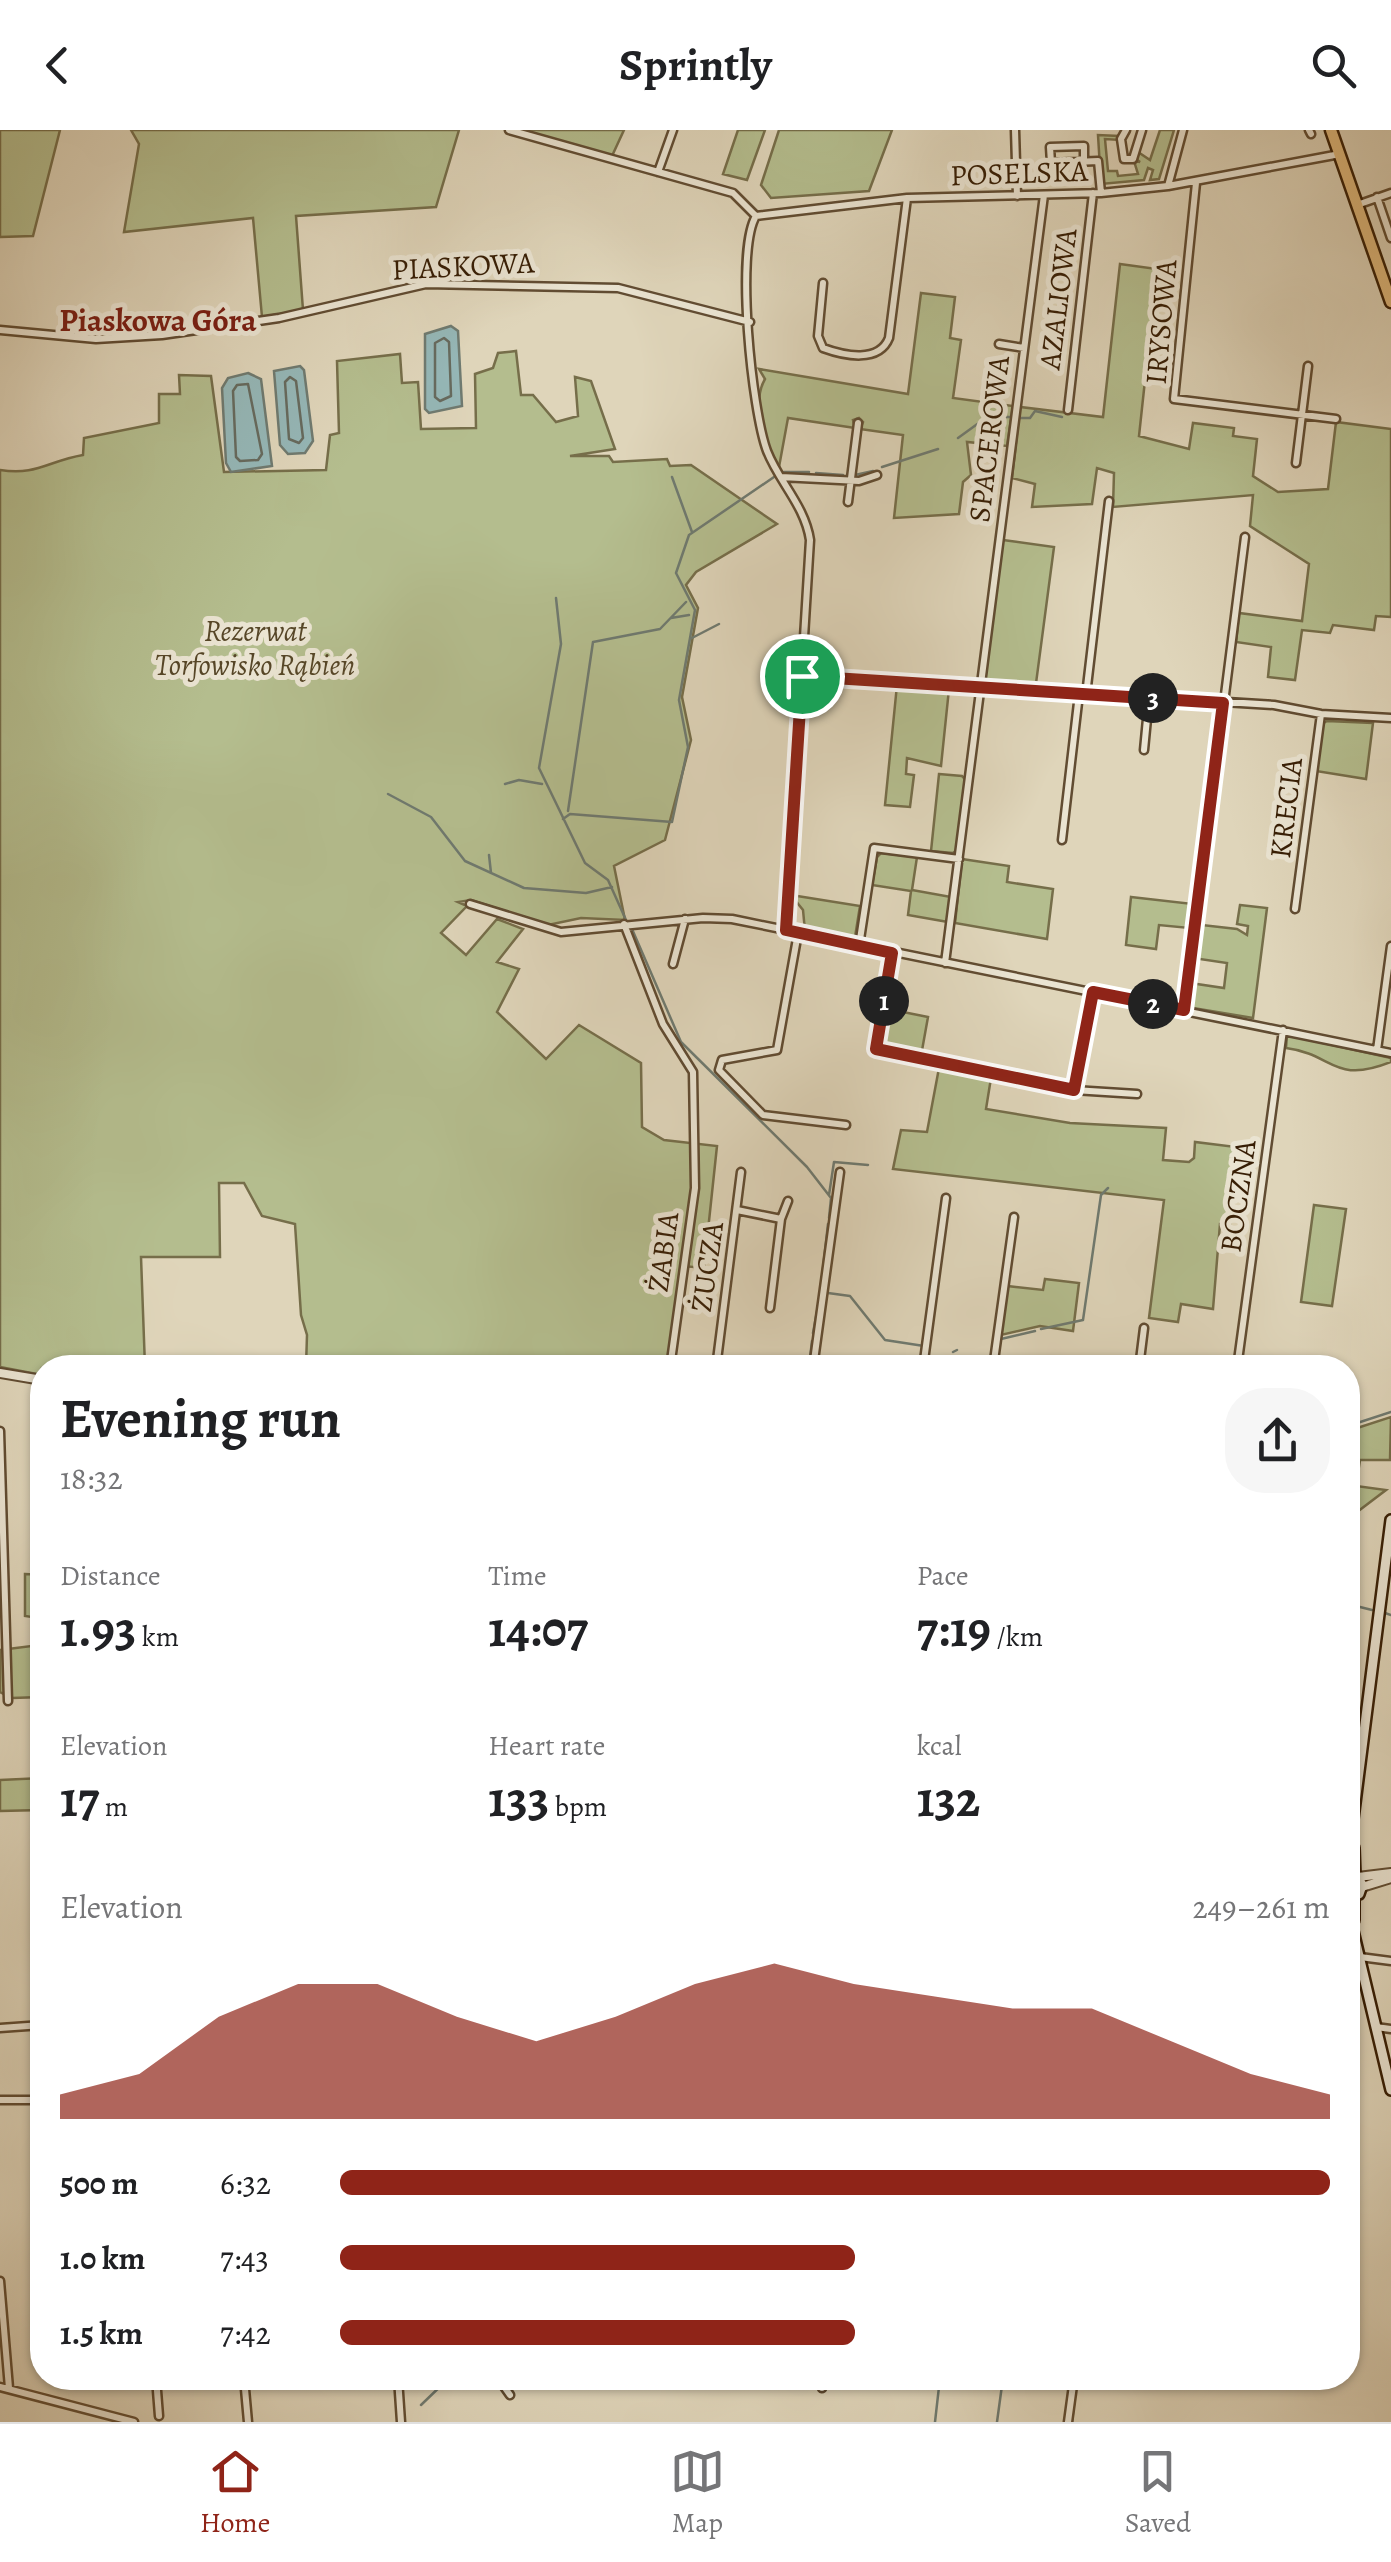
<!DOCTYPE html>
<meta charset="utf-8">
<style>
:root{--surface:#fff;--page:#f6f6f6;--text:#202124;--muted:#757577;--line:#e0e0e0;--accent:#8f2418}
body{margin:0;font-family:Alegreya,serif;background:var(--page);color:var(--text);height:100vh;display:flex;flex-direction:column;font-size:38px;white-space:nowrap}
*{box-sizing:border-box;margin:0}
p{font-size:32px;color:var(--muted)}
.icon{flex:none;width:55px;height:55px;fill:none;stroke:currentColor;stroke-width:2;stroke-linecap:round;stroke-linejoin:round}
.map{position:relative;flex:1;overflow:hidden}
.sheet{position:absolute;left:30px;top:1225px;width:1330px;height:1035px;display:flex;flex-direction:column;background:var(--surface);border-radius:40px;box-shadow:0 2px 8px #0004}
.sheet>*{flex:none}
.pin{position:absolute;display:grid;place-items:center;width:85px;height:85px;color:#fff;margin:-42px;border:5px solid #fff;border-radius:50%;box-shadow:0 2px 10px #0007}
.km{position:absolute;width:50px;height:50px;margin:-25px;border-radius:50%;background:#222;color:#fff;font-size:28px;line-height:50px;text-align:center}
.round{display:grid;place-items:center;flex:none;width:105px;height:105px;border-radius:40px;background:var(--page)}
.summary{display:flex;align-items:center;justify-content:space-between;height:170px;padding:0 30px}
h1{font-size:55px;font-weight:700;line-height:75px}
.metrics{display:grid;grid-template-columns:repeat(3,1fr);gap:15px;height:170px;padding:10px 30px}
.metrics div{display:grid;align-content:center}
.metrics b{font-size:50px;font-weight:700}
.metrics small{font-size:28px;font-weight:400}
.metrics p{font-size:28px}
.chart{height:280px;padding:20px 30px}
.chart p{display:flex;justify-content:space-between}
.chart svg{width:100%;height:180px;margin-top:10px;fill:var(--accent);opacity:.7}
ul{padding:0 30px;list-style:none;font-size:32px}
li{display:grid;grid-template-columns:160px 120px 1fr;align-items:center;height:75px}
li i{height:25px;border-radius:12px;background:var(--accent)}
header{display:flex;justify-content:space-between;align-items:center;height:130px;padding:0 30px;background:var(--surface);font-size:45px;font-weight:700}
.tab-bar{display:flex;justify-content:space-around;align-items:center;height:140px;border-top:2px solid var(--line);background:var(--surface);font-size:28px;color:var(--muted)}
.tab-bar a{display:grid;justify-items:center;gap:5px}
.tab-bar .current{color:var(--accent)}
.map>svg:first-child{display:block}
.green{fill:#b4bd8e;stroke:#766e4a;stroke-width:2.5}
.water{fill:#95b7b7;stroke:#6f7a70;stroke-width:2.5}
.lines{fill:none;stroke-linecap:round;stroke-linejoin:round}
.shore{stroke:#666a5e;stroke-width:2.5}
.stream{stroke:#6f7a70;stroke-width:2.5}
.minor-casing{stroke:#614c32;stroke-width:11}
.tertiary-casing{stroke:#614c32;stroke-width:12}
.secondary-casing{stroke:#371e05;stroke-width:14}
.primary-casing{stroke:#371e05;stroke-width:15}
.minor{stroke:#eae4d2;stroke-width:6}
.tertiary{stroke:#eae4d2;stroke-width:8}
.secondary{stroke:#eae4d2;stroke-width:9}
.primary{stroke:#e0ba7d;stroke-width:10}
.route-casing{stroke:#fff;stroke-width:20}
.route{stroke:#8f2418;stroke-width:12}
.labels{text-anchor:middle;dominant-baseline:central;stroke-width:10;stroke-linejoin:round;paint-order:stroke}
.street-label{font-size:30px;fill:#371e05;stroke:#eae4d2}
.park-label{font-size:30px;font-style:italic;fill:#564627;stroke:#eae4d2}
.neighbourhood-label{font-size:32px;font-weight:bold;fill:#7a1f14;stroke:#eae4d2}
</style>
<header><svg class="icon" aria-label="back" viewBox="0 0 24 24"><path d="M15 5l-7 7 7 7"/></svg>Sprintly<svg class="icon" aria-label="search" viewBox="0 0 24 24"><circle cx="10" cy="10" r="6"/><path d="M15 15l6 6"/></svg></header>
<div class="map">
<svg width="1391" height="2292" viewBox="0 0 1391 2292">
<rect width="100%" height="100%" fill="#dfd5ba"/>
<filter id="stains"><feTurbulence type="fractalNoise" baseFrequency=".002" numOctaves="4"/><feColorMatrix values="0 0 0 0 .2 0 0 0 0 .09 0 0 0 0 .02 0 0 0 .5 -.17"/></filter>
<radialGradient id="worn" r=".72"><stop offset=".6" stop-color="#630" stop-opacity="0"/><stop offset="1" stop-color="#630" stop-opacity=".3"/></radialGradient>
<path class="green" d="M 0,0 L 60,0 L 33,106 L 0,107 Z
M 131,0 L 459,0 L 436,77 L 296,86 L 303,180 L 262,187 L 253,88 L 124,102 L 139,14 Z
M 521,0 L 624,0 L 612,26 Z
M 738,0 L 765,0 L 747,50 L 723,44 Z
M 779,0 L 892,0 L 869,61 L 771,68 L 761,55 Z
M 1160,0 L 1174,0 L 1159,49 L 1150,50 L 1153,40 L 1148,38 L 1144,50 L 1101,54 L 1098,5 L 1119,6 L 1120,10 L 1105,9 L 1108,41 L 1117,41 L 1118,46 L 1138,44 L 1134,31 L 1140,32 L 1136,29 L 1138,22 L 1150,30 Z
M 1120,134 L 1157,139 L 1139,306 L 1189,319 L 1193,293 L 1234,298 L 1233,306 L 1257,309 L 1253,346 L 1278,362 L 1328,359 L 1336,292 L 1391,299 L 1391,487 L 1376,486 L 1374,500 L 1333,495 L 1330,503 L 1302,500 L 1295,550 L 1268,547 L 1271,517 L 1236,512 L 1239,483 L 1302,491 L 1309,434 L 1250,396 L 1253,365 L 1113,377 L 1114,343 L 1097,338 L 1092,374 L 1032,377 L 1035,354 L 1012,348 L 1020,277 L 1103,287 Z
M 921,163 L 955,167 L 950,208 L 961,210 L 953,268 L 1013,276 L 1007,316 L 967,312 L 971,345 L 963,352 L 959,384 L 894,388 L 903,305 L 860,299 L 863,292 L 859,288 L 853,290 L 855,298 L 788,288 L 779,337 C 764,312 751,273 765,249 L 759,239 L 908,264 Z
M 516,221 L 521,265 L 533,265 L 556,292 L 578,286 L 575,247 L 591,251 L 615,319 L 570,326 L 609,326 L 613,332 L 667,329 L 670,336 L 691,335 L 777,394 L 696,442 L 686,455 L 698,478 L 682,567 L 691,610 L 665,710 L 614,736 L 625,790 L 581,788 L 548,795 L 471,770 L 458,772 L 467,776 L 441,803 L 466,825 L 497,789 L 523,799 L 497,832 L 519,839 L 497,882 L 546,929 L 579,895 L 641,933 L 642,997 L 664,1010 L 717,1016 L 704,1138 L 683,1136 L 668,1237 L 306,1237 L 307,1205 L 301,1185 L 295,1094 L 262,1086 L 244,1053 L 219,1053 L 220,1127 L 141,1127 L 145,1237 L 42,1238 L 42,1245 L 0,1237 L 0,340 C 36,346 48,331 83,325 L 84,308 L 159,293 L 159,264 L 180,264 L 179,245 L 211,246 L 224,342 L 326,340 L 330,305 L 339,303 L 337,231 L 400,224 L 402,253 L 418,252 L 421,299 L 476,298 L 475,244 L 493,238 L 498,223 Z
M 1003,410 L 1054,417 L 1035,561 L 983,557 Z
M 897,555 L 949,559 L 941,636 L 907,628 L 906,644 L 914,645 L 910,677 L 885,675 Z
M 1327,591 L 1373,593 L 1366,649 L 1316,641 L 1322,594 Z
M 939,644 L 962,646 L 966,650 L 957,720 L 953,723 L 931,721 Z
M 881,723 L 917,727 L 912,760 L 951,767 L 948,792 L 908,785 L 911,761 L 872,755 L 877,727 Z
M 962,729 L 1009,736 L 1007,752 L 1053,759 L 1047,809 L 955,793 Z
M 791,765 L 860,776 L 855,807 L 850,810 L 805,801 L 803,780 Z
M 1131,767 L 1193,774 L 1189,798 L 1159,795 L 1156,819 L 1126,815 Z
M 1240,775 L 1267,778 L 1253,888 L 1187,877 L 1190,853 L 1224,858 L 1227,833 L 1193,828 L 1197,799 L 1202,795 L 1237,799 L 1247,805 L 1248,796 L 1237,794 Z
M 888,879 L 928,887 L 921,926 L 885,919 L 882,914 Z
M 1287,905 L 1391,928 L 1391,932 C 1333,955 1334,924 1286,918 Z
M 939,938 L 991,948 L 986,979 L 1070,993 L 1166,998 L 1163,1030 L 1189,1032 L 1194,1028 L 1195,1012 L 1236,1017 L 1230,1095 L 1220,1094 L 1213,1179 L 1181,1174 L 1178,1192 L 1149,1188 L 1164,1070 L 893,1039 L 901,1000 L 927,1002 Z
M 1314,1075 L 1346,1079 L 1332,1176 L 1301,1172 Z
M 1045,1149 L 1079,1153 L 1073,1201 L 1040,1196 L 1001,1205 L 1007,1156 L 1043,1160 Z
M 1391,1287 L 1390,1330 L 1360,1330 L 1356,1356 L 1386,1360 L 1357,1382 L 1348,1378 L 1348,1301 Z
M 25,1444 L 42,1445 L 42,1567 L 12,1568 L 0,1562 L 0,1520 L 40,1515 L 39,1488 L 25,1486 Z
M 42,1648 L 42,1680 L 0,1681 L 0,1650 Z"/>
<path class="water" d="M 451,196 L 458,201 L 462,276 L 429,283 L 425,279 L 425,204 Z
M 300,236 L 304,240 L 313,311 L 305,323 L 288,324 L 280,315 L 274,241 Z
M 248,243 L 261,249 L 272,336 L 231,342 L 226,333 L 222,258 L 228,248 Z"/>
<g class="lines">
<path class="shore" d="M 444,208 L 449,212 L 451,266 L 440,271 L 435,267 L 435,213 Z
M 290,247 L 296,251 L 303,308 L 299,313 L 289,309 L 285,252 Z
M 248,254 L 262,324 L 258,330 L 240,331 L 236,327 L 233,261 L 237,255 Z"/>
<path class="stream" d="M 1018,288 L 1030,288 L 1035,281 L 1062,287
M 958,308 L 987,287 L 1010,287
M 882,337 L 938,319
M 784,342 L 809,342
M 816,343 L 843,345
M 855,345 L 873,341
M 672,347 L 692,402
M 556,468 L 561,514 L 539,638 L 585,733 L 608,750 L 626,790
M 671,488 L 689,485
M 690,509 L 719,494
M 505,654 L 519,650 L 542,654
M 388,664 L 431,687 L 465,731 L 524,758 L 586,763 L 612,757
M 568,681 L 593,512 L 660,499 L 686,472
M 563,689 L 570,684 L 672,692 L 688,617 L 679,570 L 695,480 L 676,443 L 689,405 L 774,347
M 489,725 L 491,743
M 632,799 L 681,912 L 807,1037 L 831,1068 L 829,1088
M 829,1065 L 834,1032 L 868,1035
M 821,1156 L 828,1094
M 828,1163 L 850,1166 L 885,1210 L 924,1216
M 1041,1199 L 1083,1190 L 1101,1065 L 1108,1058
M 813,1203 L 820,1165
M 1001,1209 L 1035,1201
M 953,1222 L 957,1220
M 810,1228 L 812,1211
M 1348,1296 L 1391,1282
M 1348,1474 L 1372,1480
M 1385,1483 L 1391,1485
M 421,2275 L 449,2248
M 935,2292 L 940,2248
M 997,2292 L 1003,2248
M 1072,2292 L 1077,2248"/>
<defs>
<path id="minor" d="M 509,0 L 733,63 L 756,86
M 1015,0 L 1017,66
M 1126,0 L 1121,9 L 1124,29 L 1133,29 L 1142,0
M 1309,0 L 1311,4
M 1084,32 L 1084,16 L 1050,17 L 1051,33 L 1098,31 L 1101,63
M 658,42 L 673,0
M 1196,53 L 1174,269 L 1336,289
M 1168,56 L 1183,0
M 1377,67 L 1391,108
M 1357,75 L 1391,63
M 756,86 C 735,121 752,281 767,321 C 779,352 805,376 810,410 L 786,799
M 756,86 L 907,68 L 1101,63 L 1168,56 L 1340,24
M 823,153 L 818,206 L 823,218 C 845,226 879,233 889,208 L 907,68
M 0,200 L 96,209 L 162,205 L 279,188 L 426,154 L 618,158 L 750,192
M 999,214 L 1024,218
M 1068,280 L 1093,63
M 1296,333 L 1308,236
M 781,347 L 859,351 L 877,345
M 848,372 L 858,293
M 803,546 L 1274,575 L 1321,584 L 1391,588
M 1086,565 L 1109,371
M 1144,620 L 1149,568
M 1062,710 L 1079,564
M 470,774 L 561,802 L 703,788 L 732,789 L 1391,923
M 1295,779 L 1321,584
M 624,794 L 663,894 L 693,942 L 695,1058 L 670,1238
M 798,803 L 777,920 L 722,930 L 719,940 L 763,985 L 846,995
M 859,816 L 874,718 L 959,729
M 893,823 L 876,919 L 1074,960 L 1137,964
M 945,833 L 1044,65
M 673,834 L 685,789
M 1185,880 L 1245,407
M 1377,920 L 1391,816
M 1074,960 L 1093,863
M 737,1080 L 781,1089
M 770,1178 L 781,1089 L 788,1071
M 716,1238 L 741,1042
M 813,1238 L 840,1042
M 923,1238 L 946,1068
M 993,1238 L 1014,1087
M 1139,1238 L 1144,1198
M 1237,1238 L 1283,900
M 0,1301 L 8,1571
M 1360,1827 L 1391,1831
M 1376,1897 L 1391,1899
M 0,1898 L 42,1895
M 0,1970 L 42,1970
M 0,2151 L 9,2258
M 156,2248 L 159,2286
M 244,2248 L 248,2292
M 398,2248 L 401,2292
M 498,2248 L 510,2265
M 0,2257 L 134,2292
M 822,2258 L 823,2248
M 1068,2292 L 1074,2248"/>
<path id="tertiary" d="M 0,1243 L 42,1250
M 1358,1747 L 1391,1743
M 1362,1757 L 1391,1748"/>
<path id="secondary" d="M 1354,1718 L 1355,1745
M 1348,1728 L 1391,1390
M 1348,1744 L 1357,1746 L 1362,1755 L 1359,1764 L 1348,1767
M 1354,1767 L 1354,1790
M 1348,1780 L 1391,1960"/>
<path id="primary" d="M 1331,0 L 1391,172"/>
</defs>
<use href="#minor" class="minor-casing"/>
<use href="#tertiary" class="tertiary-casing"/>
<use href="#secondary" class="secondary-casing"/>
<use href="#primary" class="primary-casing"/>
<use href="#minor" class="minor"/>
<use href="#tertiary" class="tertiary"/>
<use href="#secondary" class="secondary"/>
<use href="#primary" class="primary"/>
</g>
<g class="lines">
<defs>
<path id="route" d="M 802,546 L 1223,573 L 1184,880 L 1093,862 L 1074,960 L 876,919 L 892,823 L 786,800 Z"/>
</defs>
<use href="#route" class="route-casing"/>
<use href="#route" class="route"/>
</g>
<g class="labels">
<g class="street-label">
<text transform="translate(1019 43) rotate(-2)">POSELSKA</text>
<text transform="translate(463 136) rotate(-3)">PIASKOWA</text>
<text transform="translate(1058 169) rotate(-83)">AZALIOWA</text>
<text transform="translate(1161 192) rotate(-85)">IRYSOWA</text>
<text transform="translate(989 309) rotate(-83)">SPACEROWA</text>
<text transform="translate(1286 678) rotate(-83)">KRECIA</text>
<text transform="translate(1238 1066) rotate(-82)">BOCZNA</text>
<text transform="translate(663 1122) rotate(-82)">ŻABIA</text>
<text transform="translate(707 1137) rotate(-82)">ŻUCZA</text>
</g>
<g class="park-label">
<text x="255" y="501">Rezerwat<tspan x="255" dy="34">Torfowisko Rąbień</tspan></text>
</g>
<g class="neighbourhood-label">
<text x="158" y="190">Piaskowa Góra</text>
</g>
</g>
<rect width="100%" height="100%" filter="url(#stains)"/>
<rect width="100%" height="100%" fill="url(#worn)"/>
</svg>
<div class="pin" style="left:802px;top:546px;background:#1e9e55"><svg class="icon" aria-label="arrive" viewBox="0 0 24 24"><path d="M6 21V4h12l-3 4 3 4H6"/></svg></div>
<b class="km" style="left:884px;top:871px">1</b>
<b class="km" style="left:1153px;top:874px">2</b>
<b class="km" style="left:1153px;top:568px">3</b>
<section class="sheet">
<div class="summary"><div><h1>Evening run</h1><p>18:32</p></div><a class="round"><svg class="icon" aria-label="share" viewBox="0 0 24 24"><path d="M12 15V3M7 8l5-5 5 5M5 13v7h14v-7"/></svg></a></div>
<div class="metrics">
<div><p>Distance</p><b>1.93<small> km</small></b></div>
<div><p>Time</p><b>14:07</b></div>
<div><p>Pace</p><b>7:19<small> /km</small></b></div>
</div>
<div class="metrics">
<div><p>Elevation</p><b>17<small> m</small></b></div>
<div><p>Heart rate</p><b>133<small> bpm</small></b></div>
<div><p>kcal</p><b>132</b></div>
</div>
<div class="chart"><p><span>Elevation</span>249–261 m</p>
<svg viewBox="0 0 160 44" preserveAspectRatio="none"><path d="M0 44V38L10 33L20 19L30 11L40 11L50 19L60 25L70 19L80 11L90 6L100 11L110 14L120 17L130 17L140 25L150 33L160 38V44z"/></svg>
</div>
<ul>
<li><b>500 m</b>6:32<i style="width:100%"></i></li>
<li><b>1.0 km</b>7:43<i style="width:52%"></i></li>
<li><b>1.5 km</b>7:42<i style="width:52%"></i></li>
</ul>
</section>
</div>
<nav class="tab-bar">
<a class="current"><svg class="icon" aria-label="home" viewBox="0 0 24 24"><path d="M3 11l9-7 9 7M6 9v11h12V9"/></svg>Home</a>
<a><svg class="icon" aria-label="map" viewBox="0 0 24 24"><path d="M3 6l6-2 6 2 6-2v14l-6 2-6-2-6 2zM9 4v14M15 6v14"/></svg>Map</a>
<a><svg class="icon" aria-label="saved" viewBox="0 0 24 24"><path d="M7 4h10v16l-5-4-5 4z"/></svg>Saved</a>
</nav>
